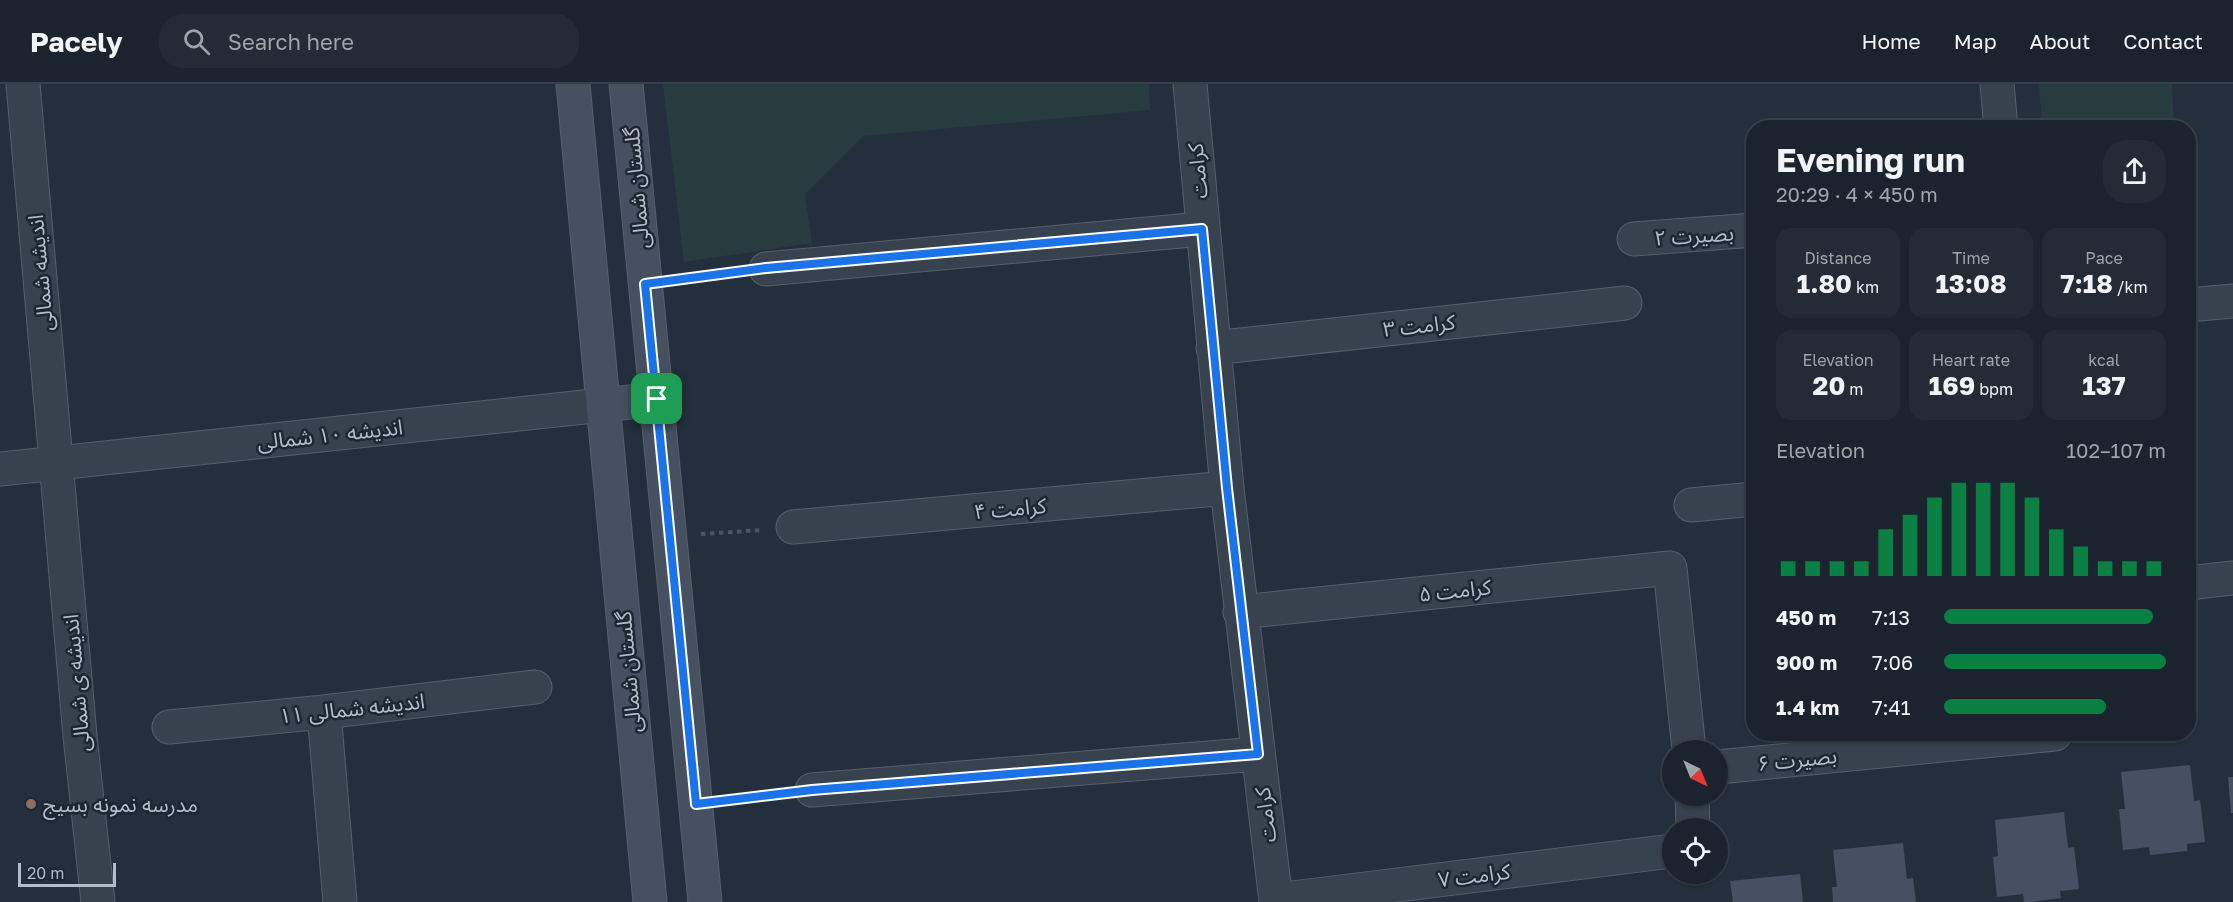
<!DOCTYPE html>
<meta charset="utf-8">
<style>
:root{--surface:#1b232e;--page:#242b36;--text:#f1f3f6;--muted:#a0a4aa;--line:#39404a;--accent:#0b8043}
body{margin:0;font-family:"Golos Text","Noto Sans Arabic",sans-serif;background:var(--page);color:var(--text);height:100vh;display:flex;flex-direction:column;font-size:22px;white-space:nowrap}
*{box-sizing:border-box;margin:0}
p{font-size:20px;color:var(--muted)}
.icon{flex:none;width:33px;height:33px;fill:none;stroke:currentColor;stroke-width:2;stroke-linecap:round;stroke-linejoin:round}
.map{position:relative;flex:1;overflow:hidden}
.details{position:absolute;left:1746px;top:36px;width:450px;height:621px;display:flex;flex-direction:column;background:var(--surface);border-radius:24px;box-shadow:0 2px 4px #0004,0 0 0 2px var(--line)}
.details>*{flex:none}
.needle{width:39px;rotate:137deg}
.fabs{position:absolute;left:1662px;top:656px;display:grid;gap:12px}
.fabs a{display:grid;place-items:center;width:66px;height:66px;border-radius:50%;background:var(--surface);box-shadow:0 2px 4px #0004,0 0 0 2px var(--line);font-size:30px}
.scale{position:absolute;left:18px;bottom:15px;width:98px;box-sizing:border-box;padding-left:6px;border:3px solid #b4bcc9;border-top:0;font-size:16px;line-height:21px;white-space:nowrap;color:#b4bcc9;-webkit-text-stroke:4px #1d2633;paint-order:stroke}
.pin{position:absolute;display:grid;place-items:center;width:51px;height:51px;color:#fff;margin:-26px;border-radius:12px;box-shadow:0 3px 9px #0006}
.round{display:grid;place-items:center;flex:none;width:63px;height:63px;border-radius:24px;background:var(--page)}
.head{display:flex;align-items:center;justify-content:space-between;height:102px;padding:0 30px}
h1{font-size:33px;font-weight:700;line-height:45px}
.metrics{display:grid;grid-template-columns:repeat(3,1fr);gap:9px;height:102px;padding:6px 30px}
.metrics div{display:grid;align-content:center;border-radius:15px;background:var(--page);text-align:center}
.metrics b{font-size:26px;font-weight:700}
.metrics small{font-size:16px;font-weight:400}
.metrics p{font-size:16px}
.chart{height:168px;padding:12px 30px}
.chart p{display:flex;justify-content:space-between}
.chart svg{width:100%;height:108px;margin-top:6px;stroke:var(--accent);stroke-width:6}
ul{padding:0 30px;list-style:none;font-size:20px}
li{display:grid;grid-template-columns:96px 72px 1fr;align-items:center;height:45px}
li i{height:15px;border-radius:8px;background:var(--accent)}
header{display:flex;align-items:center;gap:36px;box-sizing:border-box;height:84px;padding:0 30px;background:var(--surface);border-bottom:2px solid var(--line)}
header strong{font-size:28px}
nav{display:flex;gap:33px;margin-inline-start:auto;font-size:21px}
.search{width:420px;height:54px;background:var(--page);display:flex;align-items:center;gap:15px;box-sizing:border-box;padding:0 21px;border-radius:24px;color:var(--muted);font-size:22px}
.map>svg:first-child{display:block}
.green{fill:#263c3f}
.building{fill:#455162}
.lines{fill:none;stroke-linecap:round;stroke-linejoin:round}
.minor-casing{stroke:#565f6c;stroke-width:35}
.tertiary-casing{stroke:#565f6c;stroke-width:35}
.secondary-casing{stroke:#565f6c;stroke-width:35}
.path{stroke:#44595c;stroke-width:4;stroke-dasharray:4.5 4.5;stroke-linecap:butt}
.minor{stroke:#38414e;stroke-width:33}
.tertiary{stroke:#38414e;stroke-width:33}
.secondary{stroke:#465061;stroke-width:33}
.route-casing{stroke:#fff;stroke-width:12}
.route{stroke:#1a73e8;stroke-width:8}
.education-dot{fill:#8d6e63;stroke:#1d2633;stroke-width:2}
.labels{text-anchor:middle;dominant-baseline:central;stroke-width:5;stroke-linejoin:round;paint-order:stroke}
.street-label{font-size:21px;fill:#b4bcc9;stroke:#1d2633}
.poi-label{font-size:21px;fill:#b4bcc9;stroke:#1d2633;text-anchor:start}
</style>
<header>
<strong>Pacely</strong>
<div class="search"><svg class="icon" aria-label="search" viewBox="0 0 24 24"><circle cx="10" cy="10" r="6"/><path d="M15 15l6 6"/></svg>Search here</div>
<nav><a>Home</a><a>Map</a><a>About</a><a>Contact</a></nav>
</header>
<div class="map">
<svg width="2233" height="818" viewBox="0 0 2233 818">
<rect width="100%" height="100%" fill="#242f3e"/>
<path class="green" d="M 663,0 L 1149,0 L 1150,26 L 863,52 L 805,110 L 812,159 L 684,178 Z
M 2039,0 L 2172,0 L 2174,43 L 2042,43 Z"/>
<path class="building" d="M 2190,681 L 2194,717 L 2200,716 L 2205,758 L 2187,760 L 2187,767 L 2150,771 L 2149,763 L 2123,766 L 2119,725 L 2125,725 L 2121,688 Z
M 2228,693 L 2233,693 L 2233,729 L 2231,729 Z
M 2064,728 L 2068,764 L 2074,763 L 2079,805 L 2060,807 L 2061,814 L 2031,818 L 2024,818 L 2023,810 L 1997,813 L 1993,773 L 1998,772 L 1995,736 Z
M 1903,759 L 1907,795 L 1913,794 L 1916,818 L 1833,818 L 1832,803 L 1837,803 L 1833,766 Z
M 1800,790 L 1803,818 L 1733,818 L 1730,797 Z"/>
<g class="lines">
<defs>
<path id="minor" d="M 1190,0 L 1227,404 L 1276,818
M 1997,0 L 2001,44
M 1634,155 L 1754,146
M 766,185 L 1202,145
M 2188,221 L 2233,217
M 1213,264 L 1625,219
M 1691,421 L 1754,415
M 793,443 L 1227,404
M 2188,499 L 2233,494
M 1240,528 L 1670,484 L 1689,666
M 324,628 L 340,818
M 169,643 L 324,628 L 535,603
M 1718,683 L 2055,650
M 812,706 L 1258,670
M 1692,711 L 1693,744
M 1276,816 L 1672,767"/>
<path id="tertiary" d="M 23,0 L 80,652 L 98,818
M 0,385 L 603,321"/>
<path id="secondary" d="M 573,0 L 650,818
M 626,0 L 705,818
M 603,321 L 657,315"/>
</defs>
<use href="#minor" class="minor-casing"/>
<use href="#tertiary" class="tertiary-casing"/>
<use href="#secondary" class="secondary-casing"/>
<path class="path" d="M 677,196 L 735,188
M 701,450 L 763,446
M 726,716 L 781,710"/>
<use href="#minor" class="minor"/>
<use href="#tertiary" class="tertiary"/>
<use href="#secondary" class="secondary"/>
</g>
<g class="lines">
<defs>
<path id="route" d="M 1202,145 L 1227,404 L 1258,670 L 812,706 L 696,720 L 645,200 L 766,184 Z"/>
</defs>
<use href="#route" class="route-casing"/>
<use href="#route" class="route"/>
</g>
<circle class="education-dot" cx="31" cy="720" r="6"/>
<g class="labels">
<g class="street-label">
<text transform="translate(1197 87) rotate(-95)">کرامت</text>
<text transform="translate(636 104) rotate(-95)">گلستان شمالی</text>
<text transform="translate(1694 151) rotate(-4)">بصیرت ۲</text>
<text transform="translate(40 189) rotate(-95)">اندیشه شمالی</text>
<text transform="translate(1419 241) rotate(-6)">کرامت ۳</text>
<text transform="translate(330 350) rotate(-6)">اندیشه ۱۰ شمالی</text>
<text transform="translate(1010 424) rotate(-5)">کرامت ۴</text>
<text transform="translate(1455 506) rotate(-6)">کرامت ۵</text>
<text transform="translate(628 588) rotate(-95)">گلستان شمالی</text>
<text transform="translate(76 599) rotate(-95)">اندیشه ی شمالی</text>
<text transform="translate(352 624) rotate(-6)">اندیشه شمالی ۱۱</text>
<text transform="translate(1797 675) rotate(-6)">بصیرت ۶</text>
<text transform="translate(1265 731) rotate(-97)">کرامت</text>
<text transform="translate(1474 791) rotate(-7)">کرامت ۷</text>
</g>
<g class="poi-label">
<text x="43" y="720">مدرسه نمونه بسیج</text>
</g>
</g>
</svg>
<div class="fabs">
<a><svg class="needle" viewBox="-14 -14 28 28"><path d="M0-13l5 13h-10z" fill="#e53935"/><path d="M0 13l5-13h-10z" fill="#a0a4aa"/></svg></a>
<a><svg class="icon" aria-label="locate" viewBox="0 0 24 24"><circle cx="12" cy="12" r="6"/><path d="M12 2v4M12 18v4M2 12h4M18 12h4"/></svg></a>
</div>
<div class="scale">20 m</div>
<div class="pin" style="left:657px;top:315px;background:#1e9e55"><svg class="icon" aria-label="arrive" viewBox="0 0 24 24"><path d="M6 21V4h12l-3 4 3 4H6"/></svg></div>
<section class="details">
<div class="head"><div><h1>Evening run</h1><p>20:29 · 4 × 450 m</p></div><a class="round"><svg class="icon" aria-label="share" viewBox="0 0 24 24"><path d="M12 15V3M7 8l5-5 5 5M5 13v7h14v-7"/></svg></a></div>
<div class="metrics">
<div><p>Distance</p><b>1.80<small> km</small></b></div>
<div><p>Time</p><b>13:08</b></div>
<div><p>Pace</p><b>7:18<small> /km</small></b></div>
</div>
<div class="metrics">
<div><p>Elevation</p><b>20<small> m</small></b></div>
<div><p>Heart rate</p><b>169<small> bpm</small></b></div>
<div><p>kcal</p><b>137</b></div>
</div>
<div class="chart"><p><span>Elevation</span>102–107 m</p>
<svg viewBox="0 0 160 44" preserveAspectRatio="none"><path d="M5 44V38M15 44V38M25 44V38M35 44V38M45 44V25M55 44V19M65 44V12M75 44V6M85 44V6M95 44V6M105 44V12M115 44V25M125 44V32M135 44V38M145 44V38M155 44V38"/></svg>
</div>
<ul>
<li><b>450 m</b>7:13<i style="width:94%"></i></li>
<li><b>900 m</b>7:06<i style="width:100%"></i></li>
<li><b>1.4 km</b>7:41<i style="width:73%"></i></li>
</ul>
</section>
</div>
